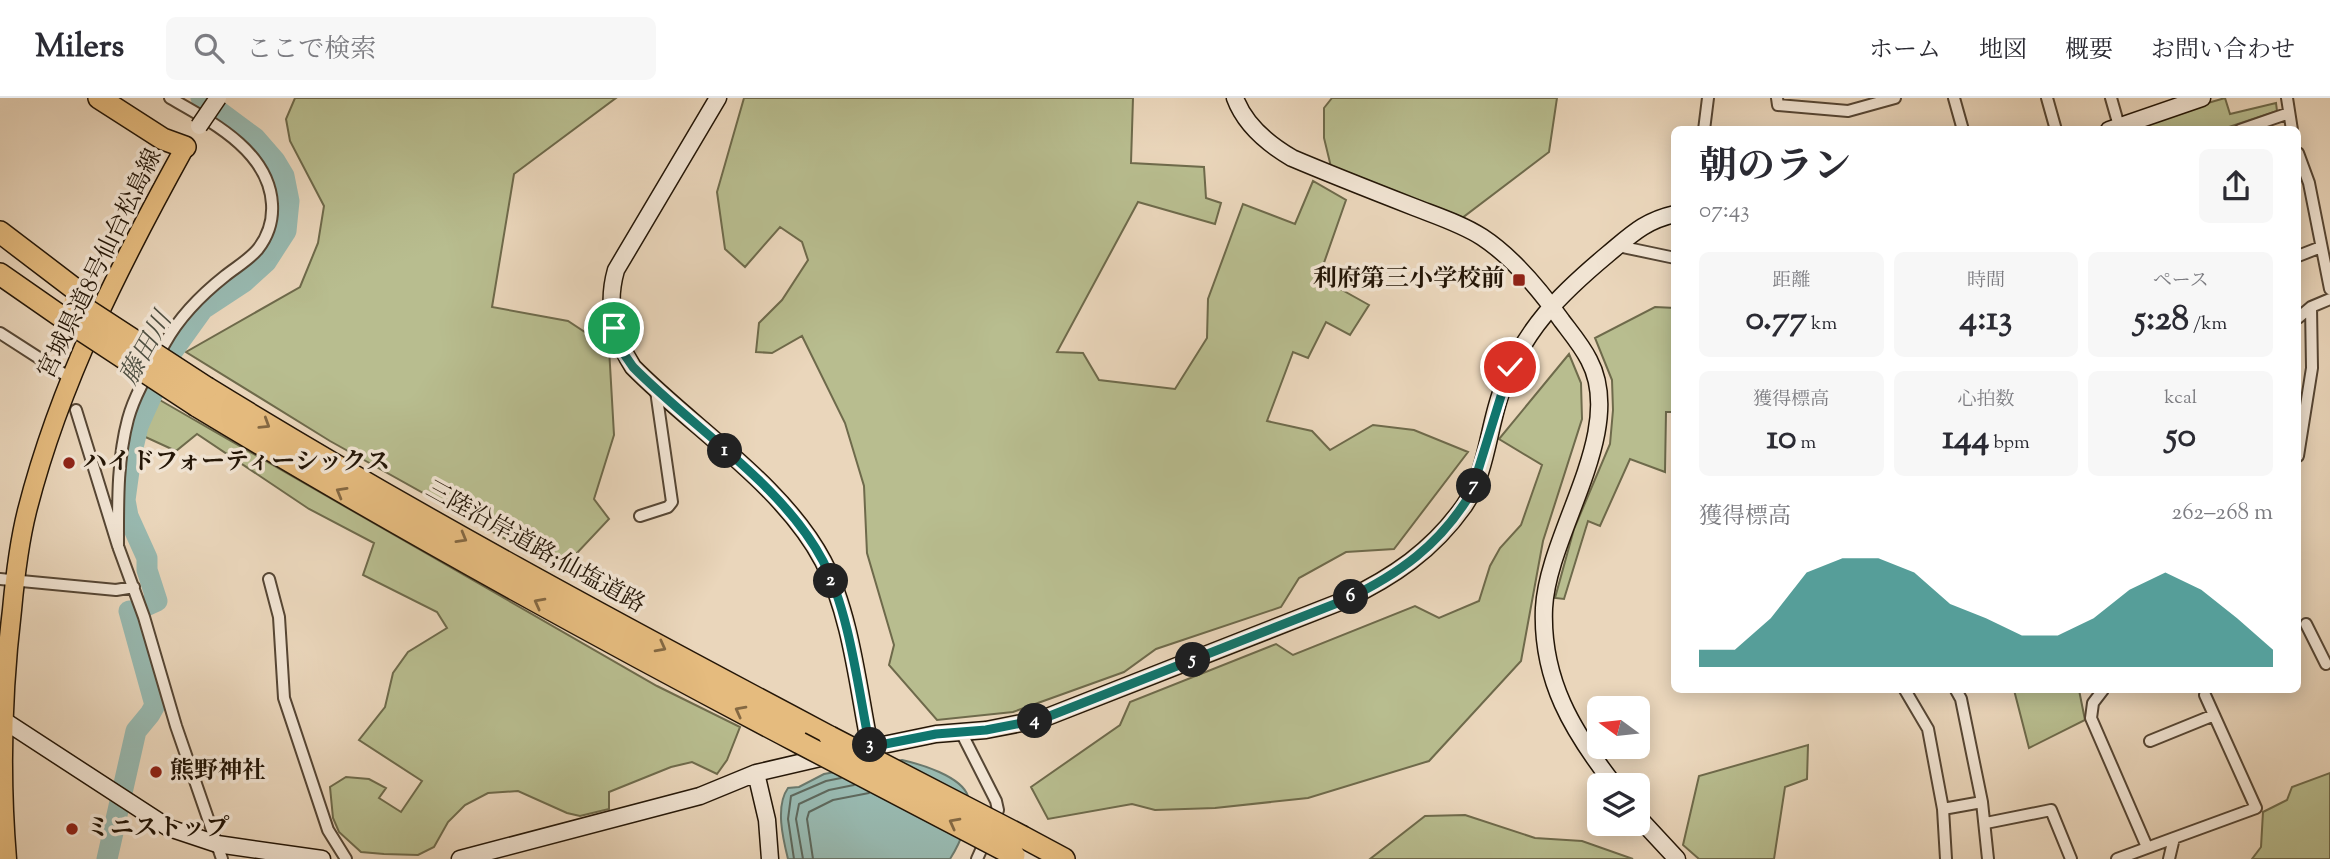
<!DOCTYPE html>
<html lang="ja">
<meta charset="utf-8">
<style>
:root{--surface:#fff;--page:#f7f7f7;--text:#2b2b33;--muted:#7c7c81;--line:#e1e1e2;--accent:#0f766e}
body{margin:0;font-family:"Sorts Mill Goudy","Noto Serif JP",serif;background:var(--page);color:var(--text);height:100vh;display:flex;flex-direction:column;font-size:26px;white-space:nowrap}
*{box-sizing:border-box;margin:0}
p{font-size:23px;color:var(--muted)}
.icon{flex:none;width:38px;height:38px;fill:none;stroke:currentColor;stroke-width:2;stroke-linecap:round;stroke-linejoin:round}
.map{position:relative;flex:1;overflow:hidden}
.panel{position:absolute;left:1671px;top:28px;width:630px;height:567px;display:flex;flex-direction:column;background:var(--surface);border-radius:10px;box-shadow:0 4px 18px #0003}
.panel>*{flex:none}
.needle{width:46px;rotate:285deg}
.buttons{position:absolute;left:1587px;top:598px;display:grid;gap:14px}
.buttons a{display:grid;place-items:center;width:63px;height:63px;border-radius:10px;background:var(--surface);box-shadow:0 4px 18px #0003;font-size:35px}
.pin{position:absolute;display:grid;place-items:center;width:60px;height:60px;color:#fff;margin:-30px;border:4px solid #fff;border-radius:50%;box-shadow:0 2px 7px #0007}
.km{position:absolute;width:35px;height:35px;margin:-18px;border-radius:50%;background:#222;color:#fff;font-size:19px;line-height:35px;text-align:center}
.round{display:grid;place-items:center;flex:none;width:74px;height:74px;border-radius:10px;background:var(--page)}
.summary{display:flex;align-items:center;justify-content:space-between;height:119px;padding:0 28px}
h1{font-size:38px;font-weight:700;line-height:52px}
.figures{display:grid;grid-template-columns:repeat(3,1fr);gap:10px;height:119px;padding:7px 28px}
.figures div{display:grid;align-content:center;border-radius:10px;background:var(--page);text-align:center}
.figures b{font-size:35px;font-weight:700}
.figures small{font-size:19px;font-weight:400}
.figures p{font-size:19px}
.chart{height:196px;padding:14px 28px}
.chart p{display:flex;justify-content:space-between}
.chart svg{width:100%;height:126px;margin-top:7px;fill:var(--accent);opacity:.7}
header{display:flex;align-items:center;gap:42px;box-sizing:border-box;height:98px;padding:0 35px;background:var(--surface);border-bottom:2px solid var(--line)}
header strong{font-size:33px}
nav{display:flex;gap:38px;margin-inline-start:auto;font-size:24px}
.search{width:490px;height:63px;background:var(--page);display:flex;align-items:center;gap:18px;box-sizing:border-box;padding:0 24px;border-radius:10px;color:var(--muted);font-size:26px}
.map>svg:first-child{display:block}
.green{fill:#b8bd8f;stroke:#6e6a4b;stroke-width:2}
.water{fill:#98b9b0;stroke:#6a786c;stroke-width:2}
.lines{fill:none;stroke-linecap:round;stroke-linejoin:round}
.shore{stroke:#5e685c;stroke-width:2}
.river{stroke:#98b9b0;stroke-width:21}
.street-casing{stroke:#564634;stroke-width:14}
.secondary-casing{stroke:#241607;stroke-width:19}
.primary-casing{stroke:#241607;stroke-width:21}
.highway-casing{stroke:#241607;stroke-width:24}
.street{stroke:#f1e4d3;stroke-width:10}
.secondary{stroke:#f1e4d3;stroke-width:16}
.primary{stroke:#e5bb7e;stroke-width:18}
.highway{stroke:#e5bb7e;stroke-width:21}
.secondary-bridge-casing{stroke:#241607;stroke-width:19;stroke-linecap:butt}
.highway-bridge-casing{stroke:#241607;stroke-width:24;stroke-linecap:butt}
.secondary-bridge{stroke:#f1e4d3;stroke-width:16}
.highway-bridge{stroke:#e5bb7e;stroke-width:21}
.oneway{stroke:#846842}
.route-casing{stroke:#fff;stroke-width:14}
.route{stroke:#0f766e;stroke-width:9}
.poi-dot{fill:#8f2418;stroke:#f1e4d3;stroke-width:2.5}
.labels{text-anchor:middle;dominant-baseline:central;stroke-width:7;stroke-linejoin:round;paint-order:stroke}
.street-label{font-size:24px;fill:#241607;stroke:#f1e4d3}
.poi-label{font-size:24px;font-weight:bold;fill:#241607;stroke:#f1e4d3;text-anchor:start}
.water-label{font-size:26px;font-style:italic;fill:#4d4f42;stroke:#f1e4d3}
</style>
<header>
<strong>Milers</strong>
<div class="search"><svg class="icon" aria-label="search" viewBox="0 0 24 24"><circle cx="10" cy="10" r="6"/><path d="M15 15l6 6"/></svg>ここで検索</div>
<nav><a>ホーム</a><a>地図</a><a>概要</a><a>お問い合わせ</a></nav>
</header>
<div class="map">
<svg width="2330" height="761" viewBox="0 0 2330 761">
<rect width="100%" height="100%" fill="#ead6bb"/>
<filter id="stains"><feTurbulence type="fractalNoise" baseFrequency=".00286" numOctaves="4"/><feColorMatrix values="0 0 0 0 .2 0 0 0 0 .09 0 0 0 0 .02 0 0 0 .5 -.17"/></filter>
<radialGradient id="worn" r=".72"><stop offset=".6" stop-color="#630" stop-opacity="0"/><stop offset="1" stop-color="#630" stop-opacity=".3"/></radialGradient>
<path class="green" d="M 295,0 L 616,0 L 514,76 L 492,209 L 568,223 L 609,250 L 614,337 L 594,401 L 609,421 L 561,472 L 330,343 L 186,254 L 300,189 L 318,145 L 324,108 L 290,43 L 286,21 Z
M 744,0 L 1133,0 L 1131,65 L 1204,69 L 1206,100 L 1221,105 L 1215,126 L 1138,104 L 1057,254 L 1083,255 L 1099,282 L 1175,291 L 1207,240 L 1208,201 L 1243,106 L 1295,126 L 1313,83 L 1346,102 L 1319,179 L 1369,207 L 1350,237 L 1326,224 L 1308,260 L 1293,254 L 1267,323 L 1312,333 L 1330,352 L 1373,327 L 1414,332 L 1468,354 L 1394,451 L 1346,454 L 1299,480 L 1281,509 L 1156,551 L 1124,574 L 1013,614 L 937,622 L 889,567 L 894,547 L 867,455 L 864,388 L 845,325 L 802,238 L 772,255 L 756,254 L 759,225 L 782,202 L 808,162 L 802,144 L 780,129 L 745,169 L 725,151 L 717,94 Z
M 1332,0 L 1557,0 L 1549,54 L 1462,120 L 1332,73 L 1324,40 L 1324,10 Z
M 2225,0 L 2230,16 L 2276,5 L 2277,13 L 2223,31 L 2131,32 L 2187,11 Z
M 1655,209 L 1675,210 L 1675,314 L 1666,314 L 1665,374 L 1630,361 L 1600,428 L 1588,423 L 1564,501 L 1555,500 L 1574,431 L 1610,346 L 1613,312 L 1612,282 L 1595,240 Z
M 1569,256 L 1581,285 L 1582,321 L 1543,443 L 1521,563 L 1429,663 L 1308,700 L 1215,710 L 1155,712 L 1132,706 L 1048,721 L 1031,689 L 1120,627 L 1130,604 L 1276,546 L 1293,557 L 1415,508 L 1439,520 L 1479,503 L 1490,468 L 1500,450 L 1521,427 L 1542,367 L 1499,341 Z
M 158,301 L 657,588 L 740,629 L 727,662 L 717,676 L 692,664 L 671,669 L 609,694 L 609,711 L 580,718 L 567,715 L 518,693 L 488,695 L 465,707 L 448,724 L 434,749 L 418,757 L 384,756 L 361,754 L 339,734 L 333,720 L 330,689 L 346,679 L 369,681 L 386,690 L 379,700 L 401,714 L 422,683 L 359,642 L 385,609 L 393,575 L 408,554 L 447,530 L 437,514 L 363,477 L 374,445 L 309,411 L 197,336 L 176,353 L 141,337 Z
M 2014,592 L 2079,592 L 2085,622 L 2029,650 Z
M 1808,647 L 1807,681 L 1785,689 L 1774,761 L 1699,761 L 1683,747 L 1699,678 Z
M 2330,675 L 2330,761 L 2252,761 L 2261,749 L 2263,714 L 2287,702 L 2292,689 Z
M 1465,717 L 1535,740 L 1582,743 L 1633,761 L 1370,761 L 1425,718 Z"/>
<path class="water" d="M 902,662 C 920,666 961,678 968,698 C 974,715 959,747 950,761 L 788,761 C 783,741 775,708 788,690 L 799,689 L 824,676 Z"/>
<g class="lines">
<path class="shore" d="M 794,761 L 788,721 L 791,698 L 826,683 L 841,680
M 803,761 L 796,721 L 799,706 L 829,692 L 854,687
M 813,761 L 807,721 L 809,714 L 833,702 L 869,695"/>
<path class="river" d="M 146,508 L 157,503 L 147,472 L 147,460 L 128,418 L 125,402 L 131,358 L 138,328 L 170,257 L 203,211 L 244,184 L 266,164 L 286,133 L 289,103 L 284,78 L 275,63 L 255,40 L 201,0
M 107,761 L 136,633 L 150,616 L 155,607 L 129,513"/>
<defs>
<path id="street" d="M 1777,0 L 1778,7 L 1848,13 L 1895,0
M 1954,0 L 1963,32
M 2047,0 L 2056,32
M 2111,0 L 2119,28
M 2287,0 L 2292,32
M 1704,32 L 1708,0
M 2240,32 L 2289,15
M 2298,55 L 2309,85 L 2330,191
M 1618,148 L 1675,160
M 2298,158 L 2321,149
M 2298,220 L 2311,209 L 2330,201
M 0,235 L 70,280
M 76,312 L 118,448 L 144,519 L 176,628 L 222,761
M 2298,358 L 2312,270 L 2311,209
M 640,418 L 668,409 L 672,404 L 656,293
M 118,448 C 118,406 117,362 128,321 C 135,295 152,268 165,245 C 180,218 201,197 225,178 C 236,169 249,162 258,151 C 268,138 273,122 272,106 C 269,53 212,24 170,0
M 0,481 L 116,492 L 134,489
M 269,481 L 279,519 L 284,600 L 328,732 L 346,761
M 2306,526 L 2326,566
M 1905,592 L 1928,631 L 1943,711 L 1946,761
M 1956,592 L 1961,601 L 1982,704 L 1988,761
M 2103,592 L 2093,605 L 2091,620 L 2147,749
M 961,634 L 996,703 L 998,712 L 992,726
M 2150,643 L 2214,617
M 1943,711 L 1982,704
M 1986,725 L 2051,712 L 2071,761
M 2174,740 L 2256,710 L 2205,597
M 977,761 L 986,741
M 2117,761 L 2174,740 L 2169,761"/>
<path id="secondary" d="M 718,0 L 616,172 C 606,207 613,238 633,269 C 693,330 783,387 823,463 C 851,517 858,590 870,649
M 1235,0 C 1245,27 1268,46 1292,60 C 1332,77 1373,93 1414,109 C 1437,118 1462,126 1482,139 C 1514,160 1540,192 1562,223 C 1571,235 1582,248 1589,262 C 1627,333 1548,434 1544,510 C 1541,582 1573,634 1615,688
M 2109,32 L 2202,0
M 0,620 L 169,730 L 217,746 L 322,761
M 854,653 L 936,636 L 986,632 L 1042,621 L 1345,502 C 1393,479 1432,453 1464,408 C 1487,375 1488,329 1502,292 C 1523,232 1560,196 1608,156 C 1631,137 1644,123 1675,116
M 756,675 L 767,722 L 770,761
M 1638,719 L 1677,761
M 460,761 L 700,698 L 756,675 L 829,658"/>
<path id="primary" d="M 7,761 C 0,677 2,596 12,512 C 15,479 19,445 27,413 C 60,283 121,165 185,49"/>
<path id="highway" d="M 99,0 L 163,41 L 185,49
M 0,134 L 80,195
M 0,176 L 66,222
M 207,290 C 410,415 620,528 830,639
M 197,308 C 394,427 596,538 800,645
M 1023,739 L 1064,761"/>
</defs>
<use href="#street" class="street-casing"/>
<use href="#secondary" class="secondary-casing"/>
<use href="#primary" class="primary-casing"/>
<use href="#highway" class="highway-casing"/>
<use href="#street" class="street"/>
<use href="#secondary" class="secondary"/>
<use href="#primary" class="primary"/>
<use href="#highway" class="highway"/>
<defs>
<path id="secondary-bridge" d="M 199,28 L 218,0"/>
<path id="highway-bridge" d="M 75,204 L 207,290
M 66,222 L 197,308
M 830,639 L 1023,739
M 800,645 L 1014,757"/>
</defs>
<use href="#secondary-bridge" class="secondary-bridge-casing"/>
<use href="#highway-bridge" class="highway-bridge-casing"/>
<use href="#secondary-bridge" class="secondary-bridge"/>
<use href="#highway-bridge" class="highway-bridge"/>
</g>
<defs><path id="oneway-chevron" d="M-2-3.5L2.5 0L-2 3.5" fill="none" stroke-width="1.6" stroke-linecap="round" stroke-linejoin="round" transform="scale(1.75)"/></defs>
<g class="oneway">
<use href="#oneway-chevron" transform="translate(265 326) rotate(32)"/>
<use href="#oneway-chevron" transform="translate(341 394) rotate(-150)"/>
<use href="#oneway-chevron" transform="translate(462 440) rotate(30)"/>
<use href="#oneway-chevron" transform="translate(539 505) rotate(-152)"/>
<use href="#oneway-chevron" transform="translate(661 549) rotate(28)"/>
<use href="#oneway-chevron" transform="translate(740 613) rotate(-152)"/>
<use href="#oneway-chevron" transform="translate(954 725) rotate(-152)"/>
</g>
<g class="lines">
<defs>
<path id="route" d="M 614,230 L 622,253 L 633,269 C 693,330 783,387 823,463 C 850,516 858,591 870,649 L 936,636 L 986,632 L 1042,621 L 1345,502 C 1399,476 1440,447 1471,395 L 1510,269"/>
</defs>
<use href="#route" class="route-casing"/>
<use href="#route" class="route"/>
</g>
<g class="poi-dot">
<rect x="1512" y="175" width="14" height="14" rx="3.5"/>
<circle cx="69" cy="365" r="7"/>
<circle cx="156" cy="674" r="7"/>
<circle cx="72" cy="731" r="7"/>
</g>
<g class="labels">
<g class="street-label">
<text transform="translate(101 166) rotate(-64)">宮城県道8号仙台松島線</text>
<text transform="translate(535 450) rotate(29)">三陸沿岸道路;仙塩道路</text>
</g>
<g class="poi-label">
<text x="1505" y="182" text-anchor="end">利府第三小学校前</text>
<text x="83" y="365">ハイドフォーティーシックス</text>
<text x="170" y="674">熊野神社</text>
<text x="86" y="731">ミニストップ</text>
</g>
<g class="water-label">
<text transform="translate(147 251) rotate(-61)">藤田川</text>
</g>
</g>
<rect width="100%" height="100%" filter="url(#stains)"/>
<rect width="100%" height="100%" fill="url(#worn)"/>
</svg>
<div class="buttons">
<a><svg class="needle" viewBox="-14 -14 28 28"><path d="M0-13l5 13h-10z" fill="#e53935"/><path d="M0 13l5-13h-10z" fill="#7c7c81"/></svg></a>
<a><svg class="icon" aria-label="layers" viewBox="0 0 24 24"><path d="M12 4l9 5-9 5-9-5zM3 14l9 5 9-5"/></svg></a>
</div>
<div class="pin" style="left:614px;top:230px;background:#1e9e55"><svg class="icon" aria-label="arrive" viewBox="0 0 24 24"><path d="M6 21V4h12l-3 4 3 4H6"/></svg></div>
<div class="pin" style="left:1510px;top:269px;background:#d93025"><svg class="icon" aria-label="check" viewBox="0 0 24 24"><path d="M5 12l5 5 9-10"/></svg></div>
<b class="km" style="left:725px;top:353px">1</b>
<b class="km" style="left:831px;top:483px">2</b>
<b class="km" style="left:870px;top:647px">3</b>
<b class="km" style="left:1035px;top:623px">4</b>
<b class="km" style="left:1193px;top:562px">5</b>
<b class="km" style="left:1351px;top:499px">6</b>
<b class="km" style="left:1474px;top:388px">7</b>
<section class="panel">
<div class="summary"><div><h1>朝のラン</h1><p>07:43</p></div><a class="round"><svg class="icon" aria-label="share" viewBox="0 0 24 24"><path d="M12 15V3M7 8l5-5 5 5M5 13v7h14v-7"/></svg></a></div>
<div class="figures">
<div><p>距離</p><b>0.77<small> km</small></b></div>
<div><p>時間</p><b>4:13</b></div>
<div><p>ペース</p><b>5:28<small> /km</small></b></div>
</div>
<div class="figures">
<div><p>獲得標高</p><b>10<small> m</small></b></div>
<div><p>心拍数</p><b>144<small> bpm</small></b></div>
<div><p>kcal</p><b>50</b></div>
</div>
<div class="chart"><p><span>獲得標高</span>262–268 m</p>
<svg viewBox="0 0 160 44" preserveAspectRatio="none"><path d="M0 44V38L10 38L20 27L30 11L40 6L50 6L60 11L70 22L80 27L90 33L100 33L110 27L120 17L130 11L140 17L150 27L160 38V44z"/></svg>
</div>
</section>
</div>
